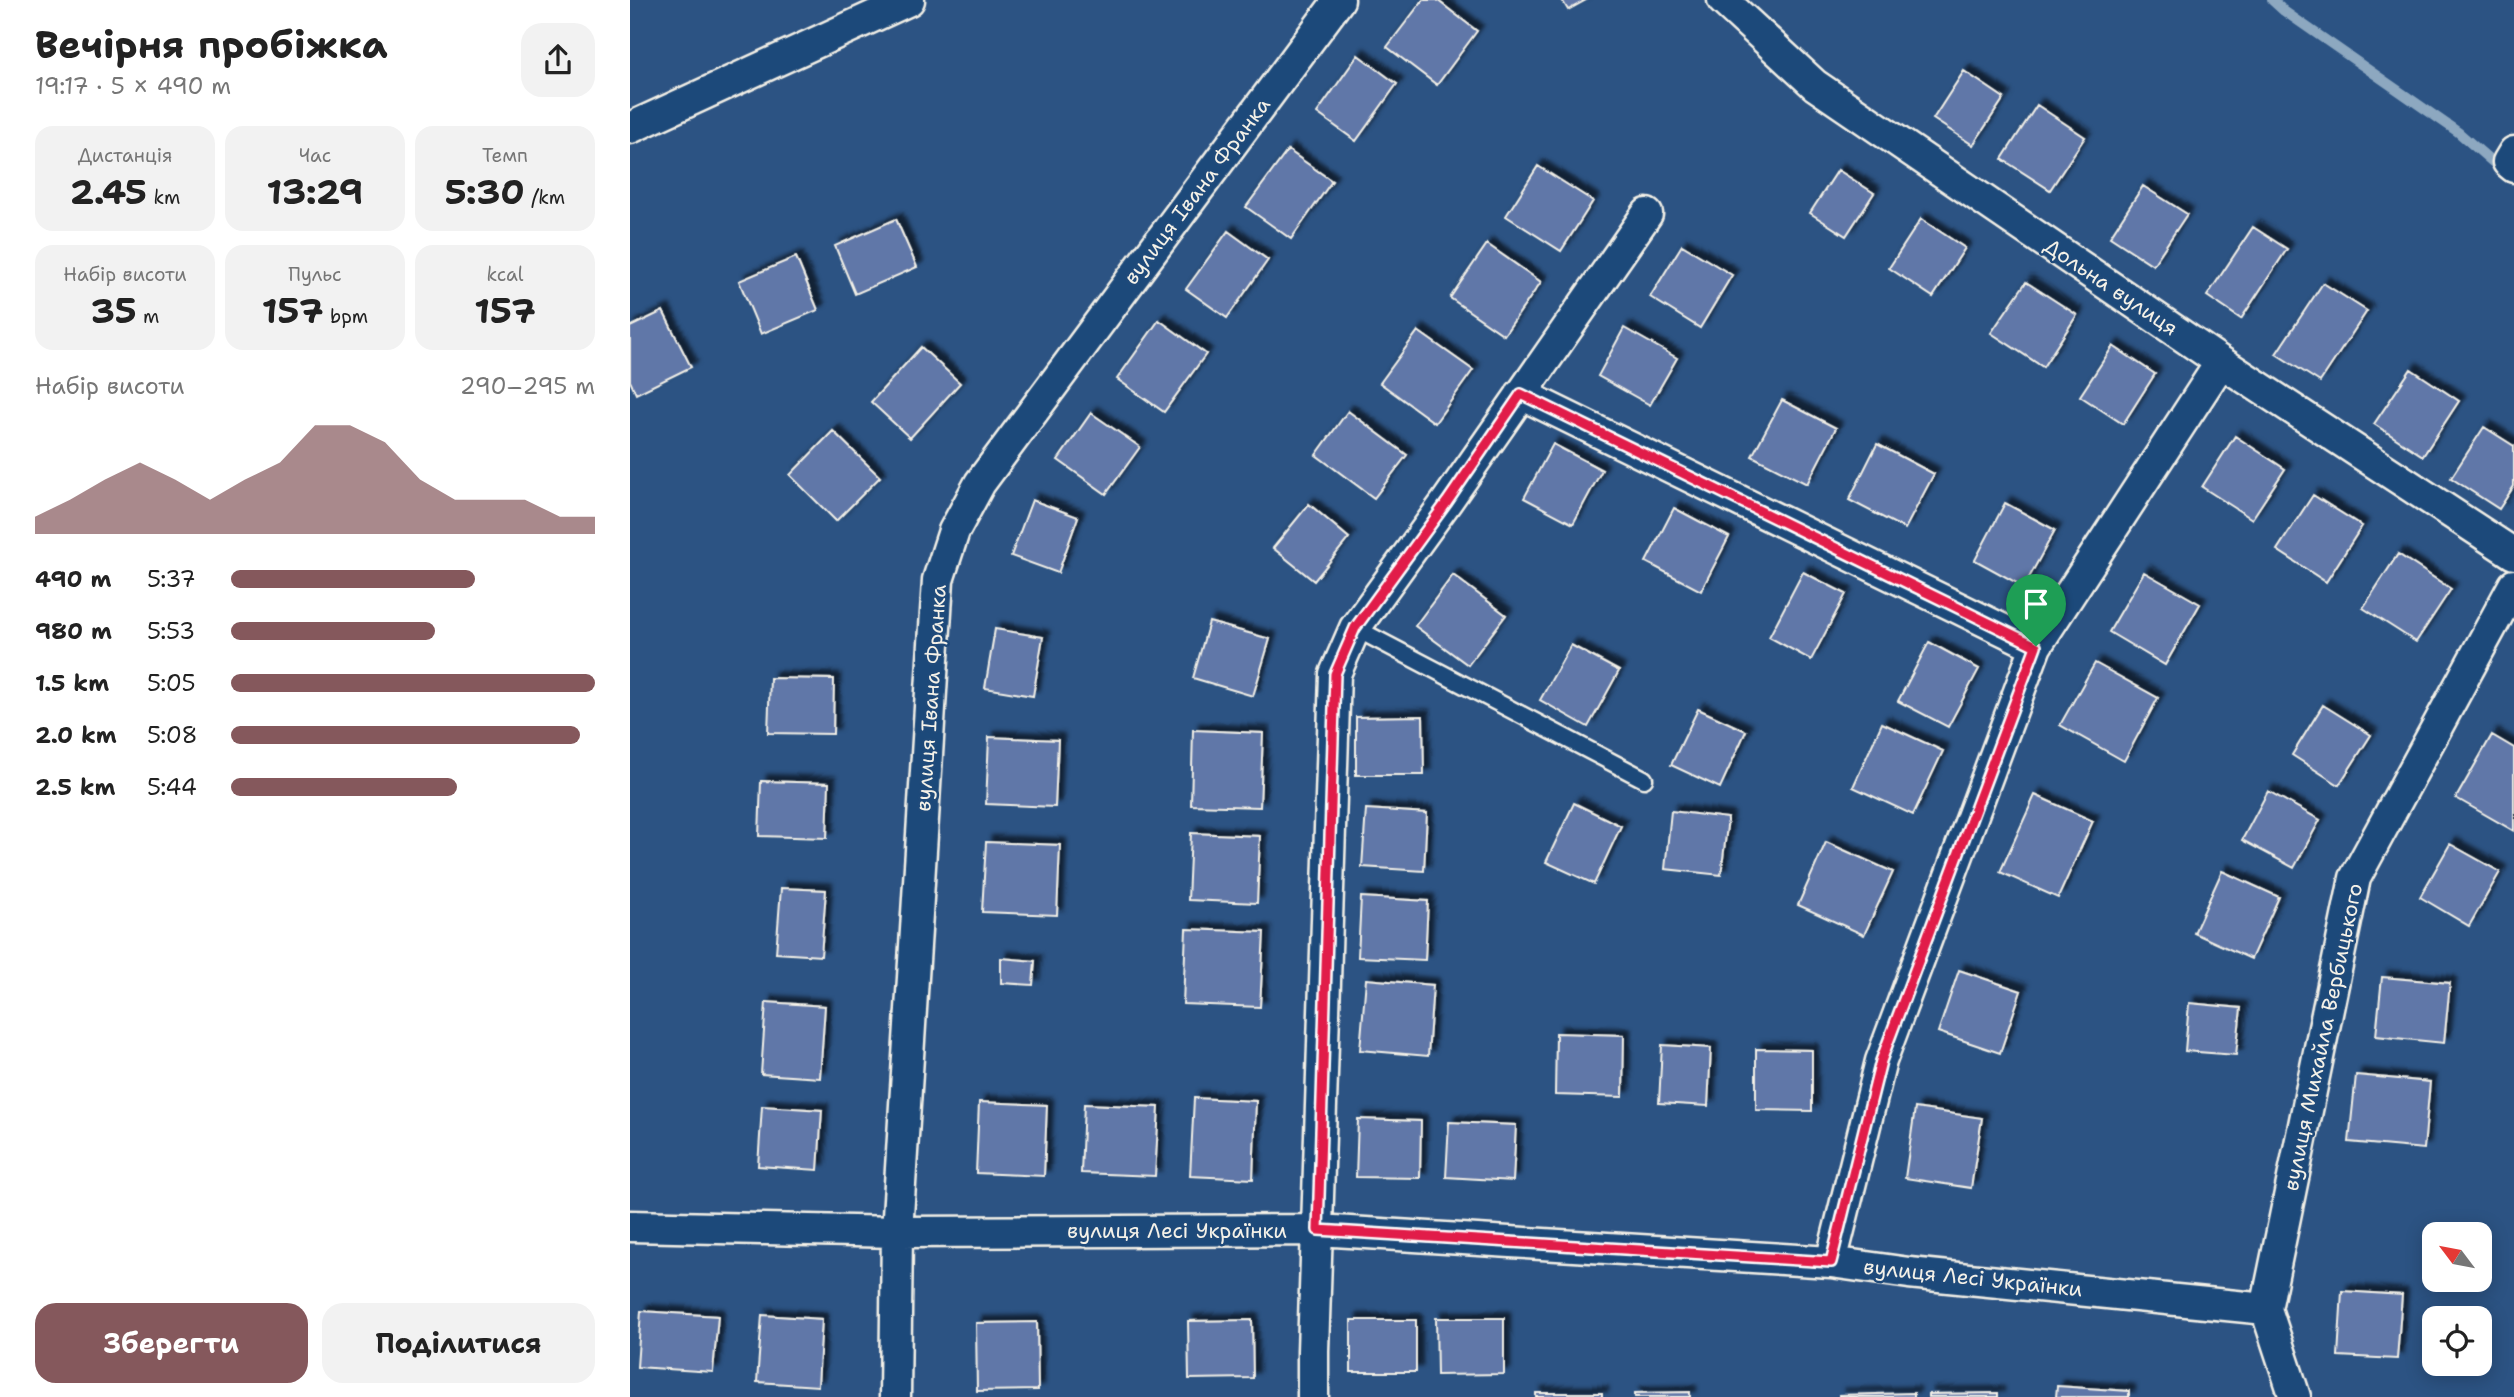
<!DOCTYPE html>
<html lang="uk">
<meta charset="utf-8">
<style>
:root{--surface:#fff;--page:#f2f2f2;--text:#222;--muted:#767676;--accent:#85585c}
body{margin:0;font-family:"Shantell Sans",sans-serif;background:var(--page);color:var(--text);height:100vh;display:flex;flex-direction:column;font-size:26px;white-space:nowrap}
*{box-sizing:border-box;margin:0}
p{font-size:23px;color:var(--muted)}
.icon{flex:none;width:38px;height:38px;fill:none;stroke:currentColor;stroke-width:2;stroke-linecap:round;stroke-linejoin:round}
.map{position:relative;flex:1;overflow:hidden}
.drawer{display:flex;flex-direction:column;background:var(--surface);width:630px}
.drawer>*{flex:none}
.needle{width:46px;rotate:302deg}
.buttons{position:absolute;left:1792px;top:1222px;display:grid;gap:14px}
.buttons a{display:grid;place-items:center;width:70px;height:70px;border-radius:14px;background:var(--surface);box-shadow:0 4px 18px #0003;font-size:35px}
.pin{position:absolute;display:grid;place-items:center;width:60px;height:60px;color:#fff;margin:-72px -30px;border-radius:50% 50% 50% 0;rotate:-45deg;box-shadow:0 0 7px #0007}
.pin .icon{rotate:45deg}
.round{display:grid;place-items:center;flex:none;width:74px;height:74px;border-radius:21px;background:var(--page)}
.summary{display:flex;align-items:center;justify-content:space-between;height:119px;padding:0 35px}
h1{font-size:38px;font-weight:700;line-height:52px}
.figures{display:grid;grid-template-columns:repeat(3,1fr);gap:10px;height:119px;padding:7px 35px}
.figures div{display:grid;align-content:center;border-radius:18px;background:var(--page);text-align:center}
.figures b{font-size:35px;font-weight:700}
.figures small{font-size:19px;font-weight:400}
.figures p{font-size:19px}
.chart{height:196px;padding:14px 35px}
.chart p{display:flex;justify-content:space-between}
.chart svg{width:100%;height:126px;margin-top:7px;fill:var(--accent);opacity:.7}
.action{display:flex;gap:14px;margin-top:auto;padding:14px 35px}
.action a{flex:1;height:80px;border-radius:21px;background:var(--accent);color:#fff;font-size:28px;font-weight:700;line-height:80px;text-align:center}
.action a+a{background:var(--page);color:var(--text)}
ul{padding:0 35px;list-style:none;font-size:23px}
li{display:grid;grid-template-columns:112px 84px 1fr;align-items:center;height:52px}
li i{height:18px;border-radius:9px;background:var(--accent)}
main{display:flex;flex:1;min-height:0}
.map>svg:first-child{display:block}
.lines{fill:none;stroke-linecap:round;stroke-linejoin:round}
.stream{stroke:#8da8c0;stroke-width:10}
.building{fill:#6077a8;stroke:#f4f1e8;stroke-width:2;filter:url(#shadow)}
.lane-casing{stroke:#f4f1e8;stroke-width:21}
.street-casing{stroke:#f4f1e8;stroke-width:35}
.lane{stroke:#1f4a7a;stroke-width:16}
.street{stroke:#1f4a7a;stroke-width:30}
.route-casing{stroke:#fff;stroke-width:14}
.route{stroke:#e11d48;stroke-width:9}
.labels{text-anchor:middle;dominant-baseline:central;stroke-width:5;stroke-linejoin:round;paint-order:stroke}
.street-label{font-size:21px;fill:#f4f1e8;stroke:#1f4a7a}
</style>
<main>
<section class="drawer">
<div class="summary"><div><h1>Вечірня пробіжка</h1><p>19:17 · 5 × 490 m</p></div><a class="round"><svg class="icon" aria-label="share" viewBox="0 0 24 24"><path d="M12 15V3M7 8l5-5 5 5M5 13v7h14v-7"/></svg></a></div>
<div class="figures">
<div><p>Дистанція</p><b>2.45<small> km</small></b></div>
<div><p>Час</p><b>13:29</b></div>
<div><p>Темп</p><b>5:30<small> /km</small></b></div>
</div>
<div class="figures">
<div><p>Набір висоти</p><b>35<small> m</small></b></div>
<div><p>Пульс</p><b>157<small> bpm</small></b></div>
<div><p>kcal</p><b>157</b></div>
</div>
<div class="chart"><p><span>Набір висоти</span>290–295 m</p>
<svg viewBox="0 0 160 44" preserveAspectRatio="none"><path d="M0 44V38L10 32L20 25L30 19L40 25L50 32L60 25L70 19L80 6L90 6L100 12L110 25L120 32L130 32L140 32L150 38L160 38V44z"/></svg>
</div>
<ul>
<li><b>490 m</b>5:37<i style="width:67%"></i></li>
<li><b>980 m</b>5:53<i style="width:56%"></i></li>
<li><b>1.5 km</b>5:05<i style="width:100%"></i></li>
<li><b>2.0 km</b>5:08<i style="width:96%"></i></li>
<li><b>2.5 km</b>5:44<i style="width:62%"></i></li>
</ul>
<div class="action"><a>Зберегти</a><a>Поділитися</a></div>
</section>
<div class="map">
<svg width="1884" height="1397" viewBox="0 0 1884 1397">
<defs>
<filter id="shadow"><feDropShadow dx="6" dy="-6" stdDeviation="2" flood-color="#0009"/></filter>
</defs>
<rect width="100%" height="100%" fill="#2c5383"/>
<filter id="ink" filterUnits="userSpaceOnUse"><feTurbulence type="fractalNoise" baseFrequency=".0143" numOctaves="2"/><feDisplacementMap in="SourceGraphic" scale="14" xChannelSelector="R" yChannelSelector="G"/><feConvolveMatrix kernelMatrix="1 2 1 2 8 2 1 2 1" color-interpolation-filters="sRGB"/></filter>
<g filter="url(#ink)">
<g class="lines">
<path class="stream" d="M 1642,0 L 1654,11 L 1828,132 L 1874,172"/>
</g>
<path class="building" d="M 793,0 L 807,0 L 847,31 L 807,85 L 757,47 Z
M 932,0 L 956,0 L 938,10 Z
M 728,55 L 767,84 L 726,141 L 687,113 Z
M 1334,71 L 1374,98 L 1343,145 L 1303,119 Z
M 1407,105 L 1455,137 L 1420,190 L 1372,159 Z
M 658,150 L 702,181 L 661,239 L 616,207 Z
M 908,166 L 963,201 L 931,251 L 876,216 Z
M 1208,170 L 1244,193 L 1216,236 L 1180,213 Z
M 1513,186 L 1557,214 L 1523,265 L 1480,237 Z
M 266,219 L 287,267 L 225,294 L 205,246 Z
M 1291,219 L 1335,248 L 1303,297 L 1259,268 Z
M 1623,227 L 1657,249 L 1611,319 L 1577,296 Z
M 598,231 L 638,260 L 597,318 L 556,289 Z
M 857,244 L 911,282 L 874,335 L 820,298 Z
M 1052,245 L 1102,275 L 1070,328 L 1020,297 Z
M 166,257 L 188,310 L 131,334 L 109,281 Z
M 1396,282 L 1447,315 L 1413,367 L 1361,333 Z
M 1693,283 L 1737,311 L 1690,382 L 1646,354 Z
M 33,311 L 61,367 L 6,394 L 0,381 L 0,327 Z
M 529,320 L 576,354 L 534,412 L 487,379 Z
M 994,328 L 1047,358 L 1020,405 L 968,376 Z
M 788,331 L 843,370 L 805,423 L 750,383 Z
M 1483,346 L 1525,374 L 1493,424 L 1450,396 Z
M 291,347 L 330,383 L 280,438 L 241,402 Z
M 1781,369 L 1829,401 L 1793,456 L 1744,424 Z
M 1152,400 L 1206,428 L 1177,484 L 1122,456 Z
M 718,411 L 777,455 L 744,498 L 686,455 Z
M 461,413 L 510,447 L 476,494 L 428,460 Z
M 1854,427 L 1884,446 L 1884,486 L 1869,509 L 1821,478 Z
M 203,431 L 250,477 L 206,521 L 160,475 Z
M 1605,436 L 1655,469 L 1622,519 L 1572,487 Z
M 923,444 L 972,470 L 943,524 L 894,498 Z
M 1247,444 L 1304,474 L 1275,529 L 1219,500 Z
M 1683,495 L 1732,526 L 1696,582 L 1647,550 Z
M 402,500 L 448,517 L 428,573 L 381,556 Z
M 1375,503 L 1425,530 L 1394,587 L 1345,560 Z
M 679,504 L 719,538 L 684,581 L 643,548 Z
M 1044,508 L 1099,537 L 1071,591 L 1016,562 Z
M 1768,554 L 1821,589 L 1786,642 L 1733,608 Z
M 1173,572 L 1216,594 L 1181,660 L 1139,637 Z
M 1514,572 L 1570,604 L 1535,665 L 1479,632 Z
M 823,575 L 876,615 L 838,665 L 785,626 Z
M 579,622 L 640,639 L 623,696 L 563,678 Z
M 365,629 L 413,637 L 403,696 L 355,688 Z
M 1299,642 L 1349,669 L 1318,727 L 1268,701 Z
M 941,645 L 989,671 L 958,727 L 910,700 Z
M 1465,663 L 1528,698 L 1494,761 L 1430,725 Z
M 140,678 L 204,679 L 203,734 L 138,733 Z
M 1693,705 L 1741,735 L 1709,785 L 1662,755 Z
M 1068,709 L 1116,731 L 1090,788 L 1041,765 Z
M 793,716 L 794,775 L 726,775 L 726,717 Z
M 1252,723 L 1313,751 L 1283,815 L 1223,787 Z
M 563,730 L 633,733 L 630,807 L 561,805 Z
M 1862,735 L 1884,748 L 1884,831 L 1826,798 Z
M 359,737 L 428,740 L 425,807 L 356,804 Z
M 131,781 L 199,783 L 197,838 L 129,836 Z
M 1638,791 L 1690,820 L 1664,868 L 1612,840 Z
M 1405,795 L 1463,821 L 1428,898 L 1370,872 Z
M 944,803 L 991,826 L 964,884 L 916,862 Z
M 736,809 L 797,813 L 794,871 L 732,867 Z
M 1041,811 L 1098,818 L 1091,875 L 1035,869 Z
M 561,833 L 630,836 L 627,903 L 558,900 Z
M 356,842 L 430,845 L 427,915 L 352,912 Z
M 1196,842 L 1263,872 L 1234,935 L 1168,905 Z
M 1820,844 L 1870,872 L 1839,926 L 1790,897 Z
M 1592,871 L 1649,897 L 1621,959 L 1564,933 Z
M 151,888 L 196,890 L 191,956 L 146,953 Z
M 731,897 L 798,901 L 795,960 L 728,957 Z
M 556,929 L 634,932 L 630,1007 L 553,1004 Z
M 371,958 L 405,961 L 403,985 L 371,983 Z
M 1329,970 L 1391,991 L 1370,1053 L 1308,1032 Z
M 1752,977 L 1820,983 L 1814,1043 L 1746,1036 Z
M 736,979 L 803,985 L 798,1056 L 730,1050 Z
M 136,1002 L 195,1006 L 190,1078 L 131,1074 Z
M 1559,1003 L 1611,1008 L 1606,1055 L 1555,1051 Z
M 926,1033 L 994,1035 L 993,1097 L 925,1095 Z
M 1032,1045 L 1081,1048 L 1078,1106 L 1029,1103 Z
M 1126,1049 L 1182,1050 L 1182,1111 L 1126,1110 Z
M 1726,1075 L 1800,1082 L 1794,1149 L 1719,1142 Z
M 564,1098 L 626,1101 L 623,1179 L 560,1176 Z
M 349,1102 L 417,1105 L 414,1176 L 346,1173 Z
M 454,1104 L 529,1107 L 525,1176 L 451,1173 Z
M 132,1106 L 192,1110 L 188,1170 L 128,1166 Z
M 1285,1108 L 1352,1118 L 1341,1188 L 1275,1178 Z
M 728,1119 L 791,1121 L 790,1178 L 726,1177 Z
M 819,1122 L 886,1125 L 883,1181 L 816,1177 Z
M 1712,1291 L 1772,1295 L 1767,1359 L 1708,1356 Z
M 11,1311 L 88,1316 L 83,1372 L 7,1367 Z
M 132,1315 L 192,1319 L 188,1386 L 127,1382 Z
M 806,1318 L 874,1318 L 874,1374 L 807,1375 Z
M 622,1320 L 623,1378 L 559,1379 L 558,1321 Z
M 721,1320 L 786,1320 L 786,1372 L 721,1372 Z
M 407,1322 L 408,1390 L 347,1391 L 346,1323 Z
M 1427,1386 L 1499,1391 L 1499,1397 L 1426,1397 Z
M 1060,1392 L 1060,1397 L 1005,1397 L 1005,1393 Z
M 906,1393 L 972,1393 L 972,1397 L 906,1397 Z
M 1284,1393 L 1284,1397 L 1209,1397 L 1209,1395 Z
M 1368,1393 L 1368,1397 L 1298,1397 L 1298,1394 Z"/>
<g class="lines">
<defs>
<path id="lane" d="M 725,628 L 1014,779"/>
<path id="street" d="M 1093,0 L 1185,85 L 1591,362 L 1884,554
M 0,128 L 279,0
M 1884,152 L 1878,162 L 1884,167
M 891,394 L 1406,646
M 0,1226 L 267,1232 L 688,1230 L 1201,1262 L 1279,1273 L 1636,1309
M 1201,1262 L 1251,1061 L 1406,646 L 1591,362
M 265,1397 L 267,1232 L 308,580 L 324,531 L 350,483 L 709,0
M 683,1397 L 683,1351 L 705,674 L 725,628 L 817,501 L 1017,214
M 1665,1397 L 1636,1309 L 1725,878 L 1884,585"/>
</defs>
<use href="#lane" class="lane-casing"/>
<use href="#street" class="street-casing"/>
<use href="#lane" class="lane"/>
<use href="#street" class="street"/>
</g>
</g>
<g class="lines" filter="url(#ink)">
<defs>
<path id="route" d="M 891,394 L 1406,646 L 1251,1061 L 1201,1262 L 688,1230 L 705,674 L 725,628 L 817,502 Z"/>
</defs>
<use href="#route" class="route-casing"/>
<use href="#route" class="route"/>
</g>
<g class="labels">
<g class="street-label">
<text transform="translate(567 191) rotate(-53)">вулиця Івана Франка</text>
<text transform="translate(1481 287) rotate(34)">Дольна вулиця</text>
<text transform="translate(301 698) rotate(-86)">вулиця Івана Франка</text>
<text transform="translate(1693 1037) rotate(-78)">вулиця Михайла Вербицького</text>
<text x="547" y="1231">вулиця Лесі Українки</text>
<text transform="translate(1343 1278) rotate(6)">вулиця Лесі Українки</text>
</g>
</g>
</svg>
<div class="buttons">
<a><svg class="needle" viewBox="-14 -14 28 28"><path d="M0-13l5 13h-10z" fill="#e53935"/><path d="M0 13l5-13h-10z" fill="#767676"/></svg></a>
<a><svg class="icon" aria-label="locate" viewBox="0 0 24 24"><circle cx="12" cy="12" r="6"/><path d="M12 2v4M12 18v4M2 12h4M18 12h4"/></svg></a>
</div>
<div class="pin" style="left:1406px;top:646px;background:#1e9e55"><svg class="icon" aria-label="arrive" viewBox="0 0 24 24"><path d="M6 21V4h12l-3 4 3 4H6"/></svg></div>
</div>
</main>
